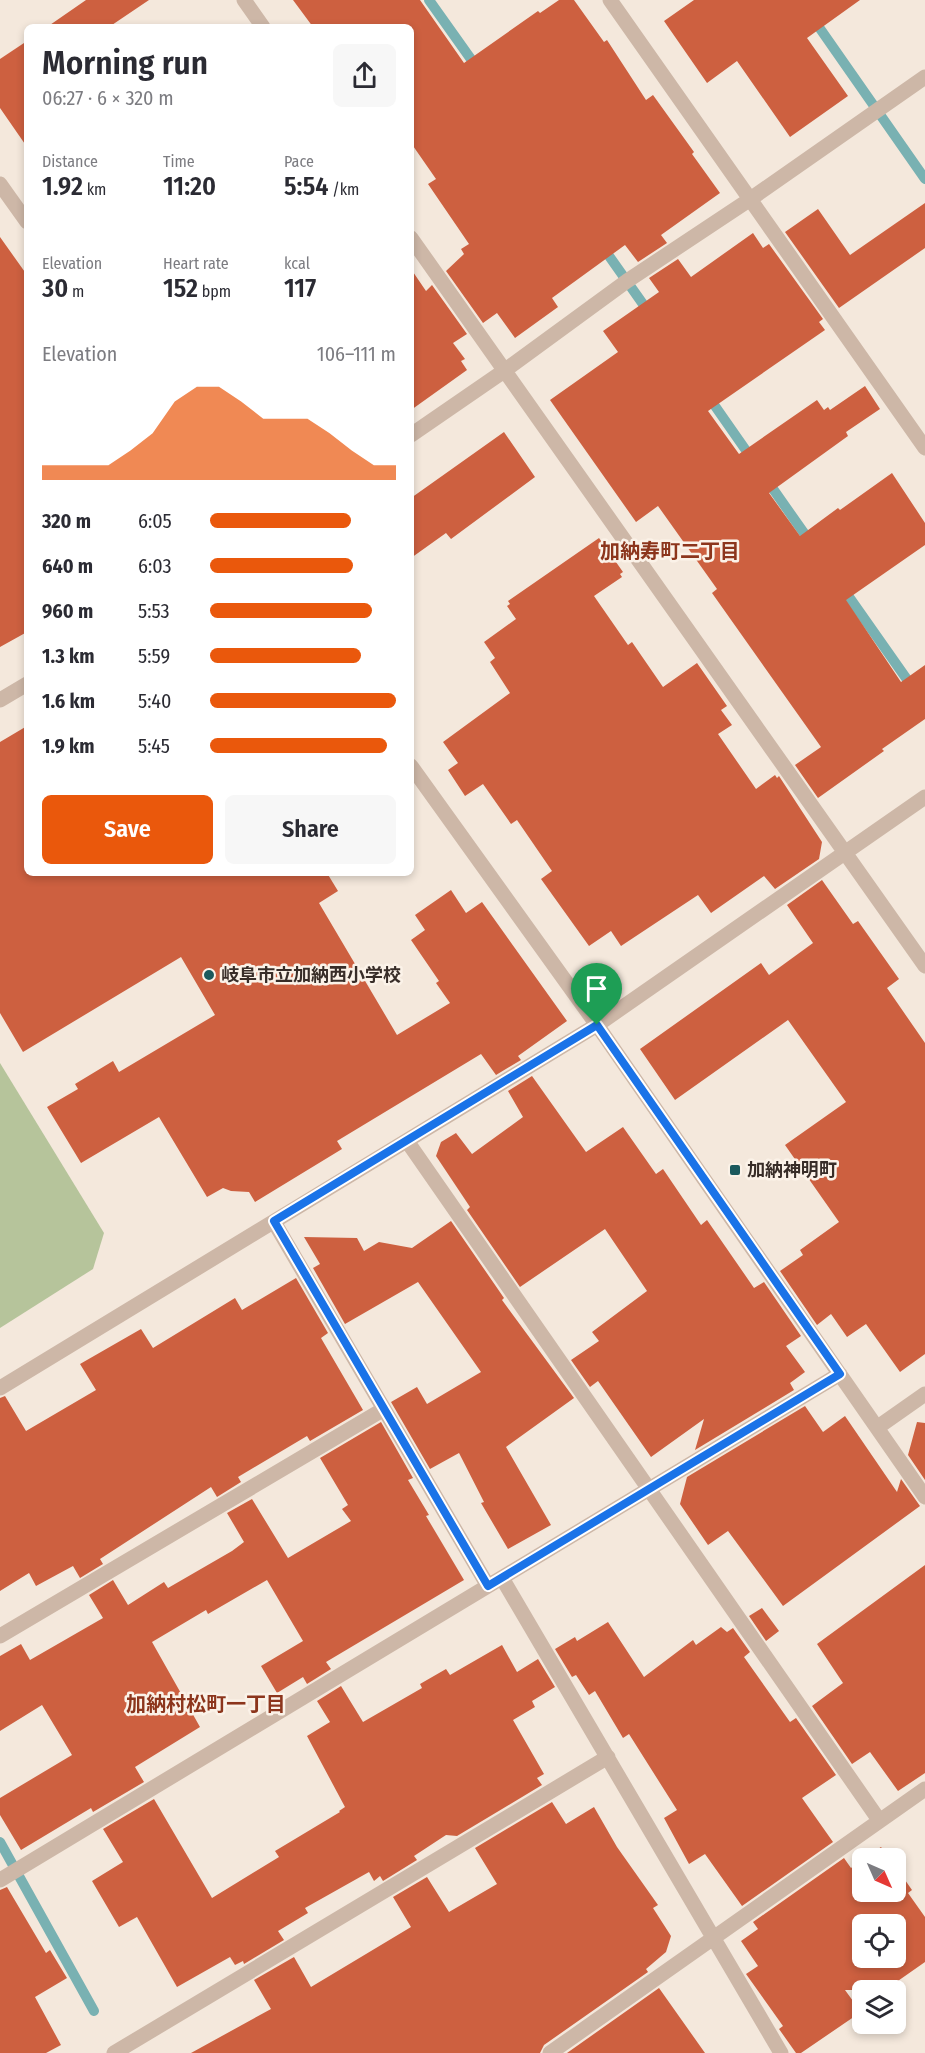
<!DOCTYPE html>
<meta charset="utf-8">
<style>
:root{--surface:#fff;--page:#f7f7f7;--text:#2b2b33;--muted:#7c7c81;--accent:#ea580c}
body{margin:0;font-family:"Fira Sans Condensed","Noto Sans JP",sans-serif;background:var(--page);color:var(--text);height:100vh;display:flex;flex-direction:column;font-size:22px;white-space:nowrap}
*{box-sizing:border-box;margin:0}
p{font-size:20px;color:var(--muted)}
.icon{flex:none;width:33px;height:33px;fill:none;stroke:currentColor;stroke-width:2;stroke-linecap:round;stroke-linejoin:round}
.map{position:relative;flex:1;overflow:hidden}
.panel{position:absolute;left:24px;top:24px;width:390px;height:852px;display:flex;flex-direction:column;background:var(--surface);border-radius:9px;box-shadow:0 3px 9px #0003}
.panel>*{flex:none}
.needle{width:39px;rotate:135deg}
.fabs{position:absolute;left:852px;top:1848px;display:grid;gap:12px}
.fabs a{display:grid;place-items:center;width:54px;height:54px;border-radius:9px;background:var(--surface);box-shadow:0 3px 9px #0003;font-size:30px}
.pin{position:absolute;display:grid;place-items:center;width:51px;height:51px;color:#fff;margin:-62px -26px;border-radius:50% 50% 50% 0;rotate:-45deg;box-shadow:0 0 6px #0007}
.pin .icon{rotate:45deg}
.round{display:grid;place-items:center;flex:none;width:63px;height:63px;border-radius:9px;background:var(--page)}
.overview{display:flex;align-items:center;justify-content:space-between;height:102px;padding:0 18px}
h1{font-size:33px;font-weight:600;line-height:45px}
.metrics{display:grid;grid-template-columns:repeat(3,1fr);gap:9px;height:102px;padding:6px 18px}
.metrics div{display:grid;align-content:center}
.metrics b{font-size:26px;font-weight:600}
.metrics small{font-size:16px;font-weight:400}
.metrics p{font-size:16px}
.chart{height:168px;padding:12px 18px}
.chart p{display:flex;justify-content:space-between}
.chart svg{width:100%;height:108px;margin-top:6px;fill:var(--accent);opacity:.7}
.action{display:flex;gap:12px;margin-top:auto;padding:12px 18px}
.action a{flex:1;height:69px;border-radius:9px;background:var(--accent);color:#fff;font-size:24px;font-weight:600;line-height:69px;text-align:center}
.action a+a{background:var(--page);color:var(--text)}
ul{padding:0 18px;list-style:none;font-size:20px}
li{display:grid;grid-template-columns:96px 72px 1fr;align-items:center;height:45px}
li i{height:15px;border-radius:8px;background:var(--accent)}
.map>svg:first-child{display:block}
.green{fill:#b6c49b}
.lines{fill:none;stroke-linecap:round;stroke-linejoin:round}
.stream{stroke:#79b1b2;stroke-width:10}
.building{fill:#cd6040;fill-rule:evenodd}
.minor{stroke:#cdb7a7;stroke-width:15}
.route-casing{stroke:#fff;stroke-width:12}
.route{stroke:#1a73e8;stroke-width:8}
.poi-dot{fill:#1b595d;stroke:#fbf2e8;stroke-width:2}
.labels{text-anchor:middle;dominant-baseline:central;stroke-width:5;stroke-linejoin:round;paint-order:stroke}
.poi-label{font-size:18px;font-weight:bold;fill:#382d28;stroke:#fbf2e8;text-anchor:start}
.neighbourhood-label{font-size:20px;font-weight:bold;fill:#8c351c;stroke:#fbf2e8}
</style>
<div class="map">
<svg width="925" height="2053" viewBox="0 0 925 2053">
<rect width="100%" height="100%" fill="#f4e8dc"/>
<path class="green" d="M 0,1063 L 104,1233 L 93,1269 L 0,1328 Z"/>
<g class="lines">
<path class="stream" d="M 429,0 L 478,69
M 800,0 L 925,179
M 602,246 L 650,314
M 708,396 L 752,459
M 766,479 L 811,543
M 842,587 L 925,705
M 0,1842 L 94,2011"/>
</g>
<path class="building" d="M 86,0 L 149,0 L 109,27 L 47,27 Z
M 293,0 L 420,0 L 464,63 L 538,11 L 540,13 L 559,0 L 574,0 L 604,42 L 607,40 L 646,100 L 653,95 L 694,152 L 692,154 L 720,193 L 661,235 L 667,243 L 638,262 L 625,245 L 552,298 L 558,307 L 515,338 L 497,313 L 483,323 L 446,271 L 464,254 L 461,249 L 469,244 L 428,184 L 436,179 L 411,143 L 411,27 L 313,27 Z
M 694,0 L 860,0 L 807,38 L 848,96 L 790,137 L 737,61 L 707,83 L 664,21 Z
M 27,41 L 27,147 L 0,108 L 0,59 Z
M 925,203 L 925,248 L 839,308 L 785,232 L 818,209 L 850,255 Z
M 753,233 L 763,248 L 769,244 L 823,319 L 819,322 L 825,330 L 708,411 L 739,454 L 817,400 L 824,410 L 828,407 L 830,410 L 865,386 L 880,409 L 846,432 L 848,436 L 769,493 L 800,536 L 838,508 L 840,510 L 892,473 L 925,523 L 925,545 L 846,600 L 901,682 L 925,665 L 925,719 L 882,749 L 884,751 L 818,798 L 795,765 L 821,747 L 712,593 L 717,589 L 658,506 L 636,522 L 550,400 L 618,352 L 603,331 L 659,292 L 649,278 L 678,259 L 691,277 Z
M 0,237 L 27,275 L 27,632 L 0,647 Z
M 411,269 L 426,291 L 432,285 L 467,334 L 453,343 L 465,359 L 461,361 L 467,370 L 411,410 Z
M 504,432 L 535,477 L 451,539 L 446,533 L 411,558 L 411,498 Z
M 599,538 L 623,572 L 620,574 L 622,577 L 594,596 L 628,645 L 632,642 L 663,687 L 697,663 L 727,706 L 721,710 L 732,725 L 718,734 L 756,789 L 775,775 L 777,778 L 779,776 L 822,842 L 819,859 L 775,889 L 764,876 L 711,913 L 698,895 L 621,946 L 611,931 L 589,946 L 541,879 L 552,871 L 517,820 L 511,824 L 483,784 L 465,796 L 448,770 L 458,763 L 443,742 L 510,693 L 490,662 L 495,658 L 484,642 L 516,619 L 507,606 L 510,604 L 508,601 Z
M 27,726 L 27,873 L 327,873 L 338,891 L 319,903 L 397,1035 L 450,1003 L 436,983 L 439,981 L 411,940 L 425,930 L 415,915 L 451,890 L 466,913 L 482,902 L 567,1021 L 518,1056 L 521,1060 L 496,1075 L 481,1054 L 337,1141 L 342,1149 L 255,1202 L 249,1192 L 231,1191 L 223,1188 L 207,1197 L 159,1117 L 81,1163 L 47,1107 L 78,1089 L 75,1084 L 113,1061 L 119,1072 L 215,1015 L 181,957 L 23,1052 L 0,1013 L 0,742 Z
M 822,880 L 853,924 L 858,921 L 899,979 L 887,988 L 925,1043 L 925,1354 L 900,1372 L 866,1324 L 847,1337 L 831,1314 L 817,1325 L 780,1271 L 803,1255 L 800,1250 L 839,1222 L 785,1145 L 846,1102 L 788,1020 L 675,1100 L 640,1049 L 761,963 L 769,975 L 813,943 L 787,905 Z
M 532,1076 L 586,1152 L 623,1127 L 656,1174 L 663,1169 L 701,1225 L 707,1220 L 754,1288 L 764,1282 L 801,1336 L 786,1346 L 805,1372 L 790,1383 L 794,1390 L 695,1450 L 704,1419 L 651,1457 L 598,1381 L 590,1387 L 571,1360 L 599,1341 L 592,1332 L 647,1291 L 605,1229 L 520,1287 L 467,1210 L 470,1207 L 436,1156 L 441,1142 L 456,1133 L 472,1154 L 523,1117 L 508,1091 Z
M 451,1221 L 504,1298 L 502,1300 L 574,1398 L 506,1447 L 551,1525 L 508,1549 L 481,1503 L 484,1502 L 459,1453 L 430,1469 L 391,1402 L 417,1387 L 427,1404 L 481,1372 L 418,1282 L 345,1324 L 313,1268 L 320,1264 L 304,1237 L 357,1238 L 364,1251 L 379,1242 L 412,1248 Z
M 296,1278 L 328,1333 L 321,1338 L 363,1410 L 310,1441 L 307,1436 L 238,1477 L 241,1482 L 217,1497 L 211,1487 L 100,1559 L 103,1564 L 80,1578 L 73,1566 L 36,1586 L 29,1573 L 0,1591 L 0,1398 L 5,1396 L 26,1431 L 96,1390 L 80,1364 L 141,1329 L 153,1348 L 235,1298 L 242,1310 Z
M 805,1406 L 823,1432 L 845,1416 L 897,1492 L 901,1479 L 920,1506 L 783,1606 L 728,1531 L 708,1545 L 680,1504 L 687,1477 Z
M 381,1422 L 413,1478 L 408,1480 L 429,1515 L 426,1516 L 464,1580 L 326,1662 L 331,1669 L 307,1684 L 303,1677 L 277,1693 L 261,1666 L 303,1641 L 267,1580 L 208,1614 L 206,1610 L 152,1642 L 200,1727 L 135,1767 L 144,1782 L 93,1812 L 91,1808 L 21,1850 L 0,1815 L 0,1798 L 72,1755 L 42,1705 L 0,1731 L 0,1656 L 21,1644 L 30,1660 L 103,1618 L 89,1595 L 113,1580 L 128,1605 L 164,1582 L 168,1588 L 232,1551 L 244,1542 L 227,1513 L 252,1499 L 288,1558 L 351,1521 L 342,1509 L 348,1505 L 320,1458 Z
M 917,1422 L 925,1423 L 925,1480 L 908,1455 Z
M 925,1565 L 925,1773 L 898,1791 L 870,1752 L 852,1764 L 812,1706 L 843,1683 L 817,1644 Z
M 762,1608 L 779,1631 L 766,1641 L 749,1616 Z
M 608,1622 L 644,1677 L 693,1640 L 696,1645 L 721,1627 L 727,1632 L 733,1628 L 750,1652 L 744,1657 L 790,1722 L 796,1718 L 836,1775 L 802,1798 L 833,1842 L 742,1906 L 705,1854 L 689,1864 L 664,1818 L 677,1810 L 629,1734 L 623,1738 L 595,1691 L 589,1695 L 576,1675 L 572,1677 L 555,1649 L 575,1637 L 577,1641 Z
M 502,1645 L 517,1672 L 538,1659 L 555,1687 L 532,1701 L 535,1707 L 513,1720 L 544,1774 L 537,1778 L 542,1785 L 457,1836 L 446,1835 L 414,1856 L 417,1860 L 383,1881 L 380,1876 L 374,1881 L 369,1872 L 305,1908 L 308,1913 L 278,1931 L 284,1940 L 244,1964 L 243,1961 L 235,1965 L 230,1957 L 177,1987 L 137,1917 L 119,1927 L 92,1881 L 123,1862 L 103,1829 L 154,1799 L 212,1898 L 279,1857 L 275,1851 L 340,1812 L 339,1811 L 345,1807 L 307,1736 L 330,1722 L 317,1701 L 341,1686 L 363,1722 L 422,1688 L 420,1684 L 446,1669 L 450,1675 Z
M 552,1802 L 566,1824 L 594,1807 L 617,1847 L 658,1905 L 653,1908 L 671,1936 L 666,1952 L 646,1969 L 648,1972 L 544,2045 L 540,2053 L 191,2053 L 271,2009 L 254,1980 L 294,1957 L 311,1987 L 411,1927 L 393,1897 L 427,1877 L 449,1912 L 497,1884 L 475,1848 Z
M 881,1847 L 889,1858 L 864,1858 Z
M 844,1858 L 851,1868 L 862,1860 L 862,1892 L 896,1892 L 896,1867 L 912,1890 L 908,1893 L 925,1917 L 925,1962 L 885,1990 L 845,1990 L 861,2012 L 801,2053 L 796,2053 L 779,2029 L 783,2026 L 746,1974 L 758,1966 L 741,1941 L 758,1929 L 753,1922 ZM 862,1924 L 896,1924 L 896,1958 L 862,1958 Z
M 7,1887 L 46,1953 L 50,1950 L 67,1978 L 35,1997 L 61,2045 L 46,2053 L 0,2053 L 0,1890 Z
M 659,1988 L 705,2053 L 567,2053 Z"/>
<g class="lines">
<path class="minor" d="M 244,0 L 263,27
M 610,0 L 925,448
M 0,184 L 27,222
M 411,238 L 925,966
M 411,435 L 504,371 L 627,281 L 749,200 L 925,77
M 0,700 L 27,684
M 411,766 L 597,1025 L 925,1497
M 407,1141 L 879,1820
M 274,1222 L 488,1586
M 0,1388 L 597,1025 L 925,797
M 878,1427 L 925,1394
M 502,1578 L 781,2053
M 0,1636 L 384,1409
M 0,1880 L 840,1374
M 114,2053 L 608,1757
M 550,2053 L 925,1789"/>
</g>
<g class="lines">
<defs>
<path id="route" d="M 597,1025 L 840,1374 L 488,1586 L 274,1221 Z"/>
</defs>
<use href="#route" class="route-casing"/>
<use href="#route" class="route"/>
</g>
<g class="poi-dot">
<circle cx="209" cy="975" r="6"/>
<rect x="729" y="1164" width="12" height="12" rx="3"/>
</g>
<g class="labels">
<g class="poi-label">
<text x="221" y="975">岐阜市立加納西小学校</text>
<text x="747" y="1170">加納神明町</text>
</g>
<g class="neighbourhood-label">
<text x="670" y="551">加納寿町二丁目</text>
<text x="206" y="1704">加納村松町一丁目</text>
</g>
</g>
</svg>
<div class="fabs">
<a><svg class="needle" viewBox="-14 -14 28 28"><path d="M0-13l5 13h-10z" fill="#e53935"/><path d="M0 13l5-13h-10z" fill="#7c7c81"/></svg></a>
<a><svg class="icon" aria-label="locate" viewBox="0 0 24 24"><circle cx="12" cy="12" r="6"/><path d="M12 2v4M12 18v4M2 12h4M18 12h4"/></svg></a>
<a><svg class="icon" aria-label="layers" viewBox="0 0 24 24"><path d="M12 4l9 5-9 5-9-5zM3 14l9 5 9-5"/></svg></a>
</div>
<div class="pin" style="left:597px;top:1025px;background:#1e9e55"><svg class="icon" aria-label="arrive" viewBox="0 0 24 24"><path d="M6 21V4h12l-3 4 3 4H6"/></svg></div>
<section class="panel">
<div class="overview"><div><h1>Morning run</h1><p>06:27 · 6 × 320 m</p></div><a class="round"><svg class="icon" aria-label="share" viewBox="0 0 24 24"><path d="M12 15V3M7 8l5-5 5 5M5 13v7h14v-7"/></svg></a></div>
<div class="metrics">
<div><p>Distance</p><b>1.92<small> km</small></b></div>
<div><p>Time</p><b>11:20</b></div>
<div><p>Pace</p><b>5:54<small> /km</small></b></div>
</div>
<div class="metrics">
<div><p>Elevation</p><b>30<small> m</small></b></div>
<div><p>Heart rate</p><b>152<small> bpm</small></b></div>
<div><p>kcal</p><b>117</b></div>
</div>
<div class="chart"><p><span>Elevation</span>106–111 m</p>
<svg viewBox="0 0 160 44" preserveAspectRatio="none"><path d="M0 44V38L10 38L20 38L30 38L40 32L50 25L60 12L70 6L80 6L90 12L100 19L110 19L120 19L130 25L140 32L150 38L160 38V44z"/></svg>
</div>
<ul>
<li><b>320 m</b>6:05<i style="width:76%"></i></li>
<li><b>640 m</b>6:03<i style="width:77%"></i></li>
<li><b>960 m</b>5:53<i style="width:87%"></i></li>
<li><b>1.3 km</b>5:59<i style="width:81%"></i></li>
<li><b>1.6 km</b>5:40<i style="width:100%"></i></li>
<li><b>1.9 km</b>5:45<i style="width:95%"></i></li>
</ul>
<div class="action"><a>Save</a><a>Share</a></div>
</section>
</div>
